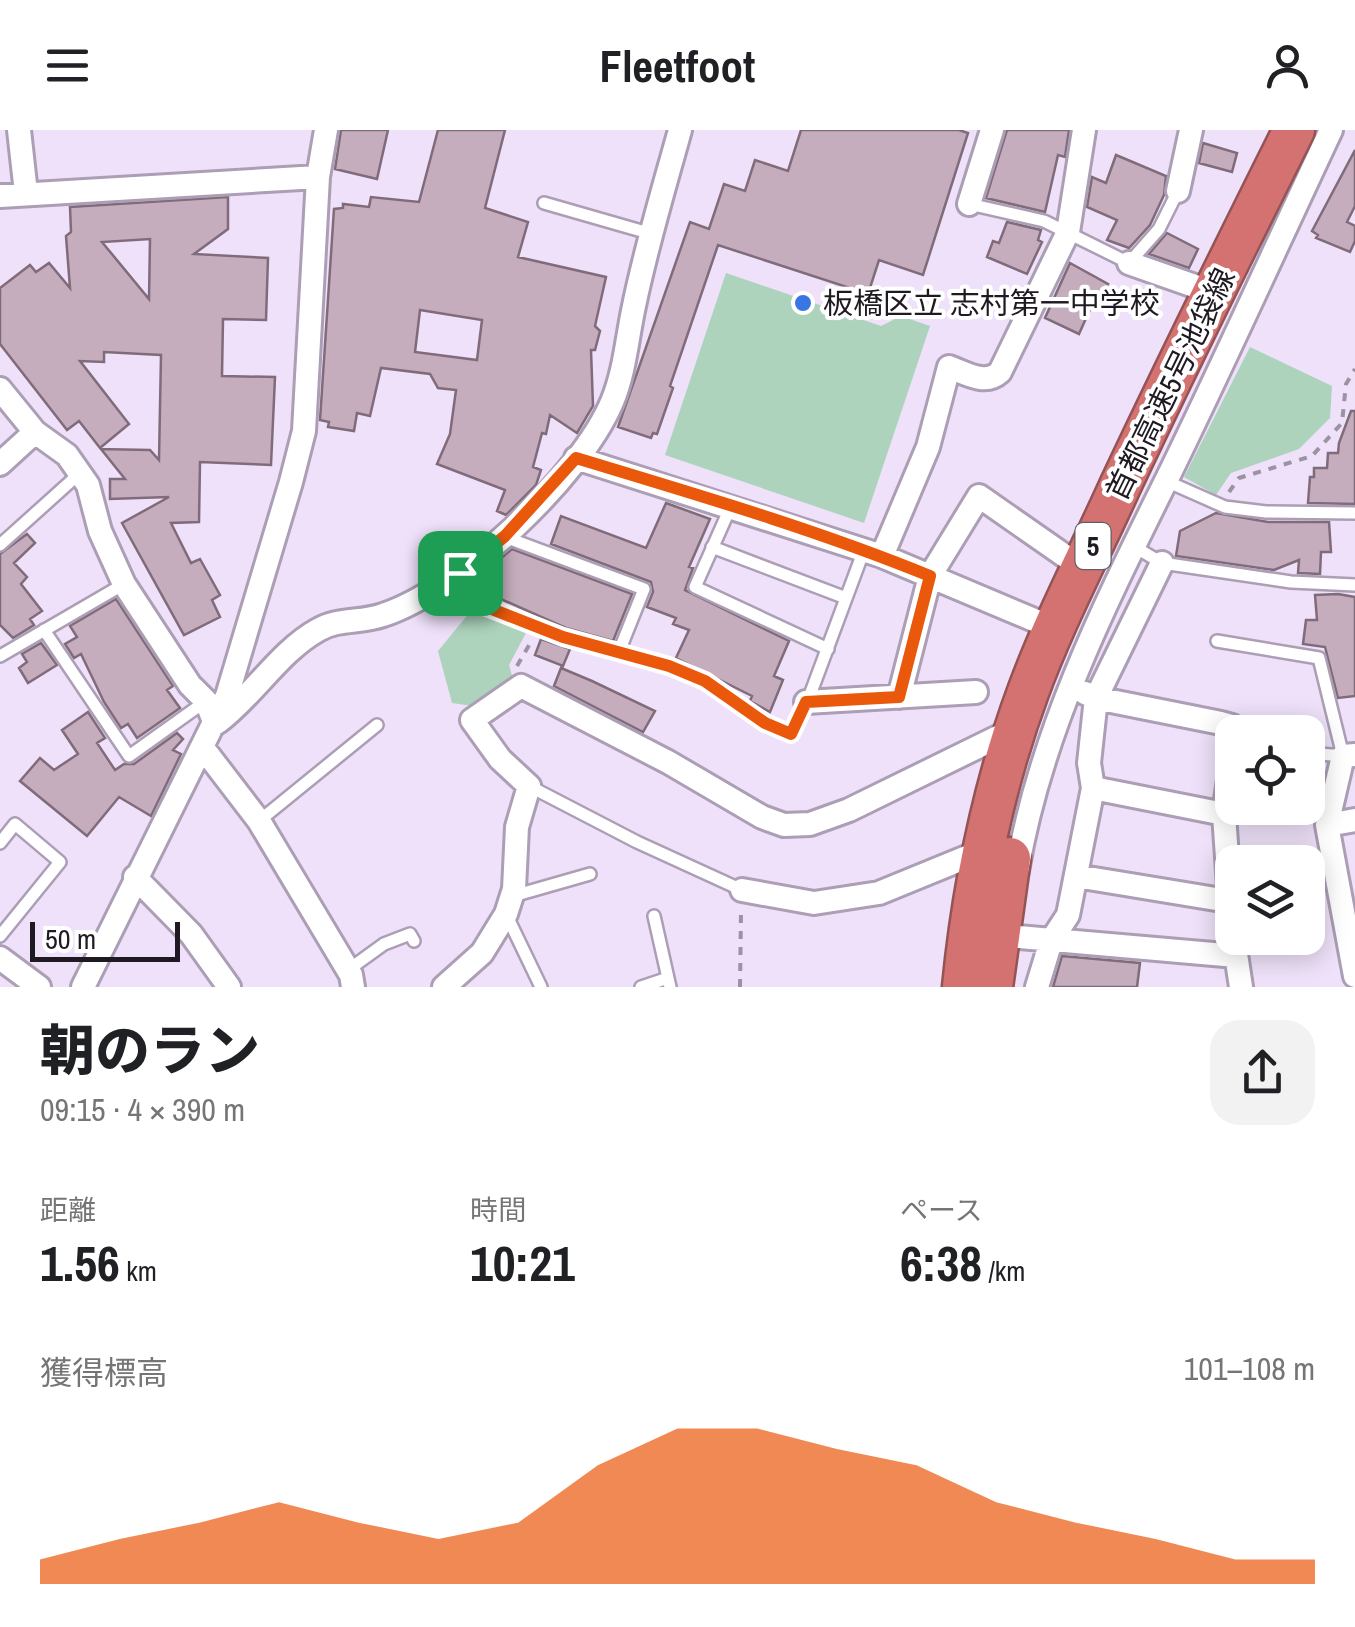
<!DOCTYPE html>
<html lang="ja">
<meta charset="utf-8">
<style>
:root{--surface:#fff;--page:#f2f2f2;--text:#202124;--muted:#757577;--accent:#ea580c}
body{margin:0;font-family:"Archivo Narrow","Noto Sans JP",sans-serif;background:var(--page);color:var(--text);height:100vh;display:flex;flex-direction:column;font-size:38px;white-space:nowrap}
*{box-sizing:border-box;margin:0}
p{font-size:32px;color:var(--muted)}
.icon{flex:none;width:55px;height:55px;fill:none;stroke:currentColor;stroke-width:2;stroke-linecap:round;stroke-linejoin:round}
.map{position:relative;height:857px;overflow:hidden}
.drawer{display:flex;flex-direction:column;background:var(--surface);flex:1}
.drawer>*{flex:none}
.controls{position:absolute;left:1215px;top:585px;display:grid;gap:20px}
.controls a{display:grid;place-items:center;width:110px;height:110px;border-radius:20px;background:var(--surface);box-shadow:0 5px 25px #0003;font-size:50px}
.scale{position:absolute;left:30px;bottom:25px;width:150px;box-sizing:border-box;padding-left:10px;border:5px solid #1f1a22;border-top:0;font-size:28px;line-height:35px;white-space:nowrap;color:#1f1a22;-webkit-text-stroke:8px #fff;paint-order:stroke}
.pin{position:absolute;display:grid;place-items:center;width:85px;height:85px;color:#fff;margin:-42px;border-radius:20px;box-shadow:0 5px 15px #0006}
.round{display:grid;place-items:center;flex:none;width:105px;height:105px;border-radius:30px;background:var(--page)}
.head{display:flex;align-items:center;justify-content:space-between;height:170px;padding:0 40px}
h1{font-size:55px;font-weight:800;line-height:75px}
.stats{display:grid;grid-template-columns:repeat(3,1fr);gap:15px;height:170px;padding:10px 40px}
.stats div{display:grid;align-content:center}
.stats b{font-size:50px;font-weight:800}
.stats small{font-size:28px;font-weight:400}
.stats p{font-size:28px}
.chart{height:280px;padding:20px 40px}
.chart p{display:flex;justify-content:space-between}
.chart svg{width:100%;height:180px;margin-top:10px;fill:var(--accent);opacity:.7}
header{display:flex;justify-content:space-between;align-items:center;height:130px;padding:0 40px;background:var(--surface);font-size:45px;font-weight:800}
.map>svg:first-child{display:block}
.green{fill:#add3bc}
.building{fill:#c5adbe;stroke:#806b7a;stroke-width:2.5;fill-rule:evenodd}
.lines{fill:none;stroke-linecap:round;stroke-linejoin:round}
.lane-casing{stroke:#ab9eb5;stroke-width:16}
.street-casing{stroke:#ab9eb5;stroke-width:28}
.highway-casing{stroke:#945355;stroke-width:45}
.path{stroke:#9b92a3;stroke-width:4;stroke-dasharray:8 8;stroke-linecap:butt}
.lane{stroke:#fff;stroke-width:11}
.street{stroke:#fff;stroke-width:22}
.highway{stroke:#d37271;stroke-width:40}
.route-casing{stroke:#fff;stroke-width:20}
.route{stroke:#ea580c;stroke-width:12}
.poi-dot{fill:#3a75e4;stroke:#fff;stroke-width:4}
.labels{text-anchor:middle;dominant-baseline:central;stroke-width:8;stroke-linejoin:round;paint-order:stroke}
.shield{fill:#fff;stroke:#625f64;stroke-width:2.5}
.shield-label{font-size:28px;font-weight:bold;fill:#1f1a22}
.poi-label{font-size:30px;fill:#1f1a22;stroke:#fff;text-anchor:start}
.street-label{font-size:30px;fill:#1f1a22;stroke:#fff}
</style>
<header><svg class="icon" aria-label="menu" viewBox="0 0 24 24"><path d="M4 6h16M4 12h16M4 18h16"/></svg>Fleetfoot<svg class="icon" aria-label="person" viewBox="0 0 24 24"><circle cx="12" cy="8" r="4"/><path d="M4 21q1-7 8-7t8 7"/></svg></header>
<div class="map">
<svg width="1355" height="857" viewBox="0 0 1355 857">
<rect width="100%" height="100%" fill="#eee1f9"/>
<path class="green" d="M 726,143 L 881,196 L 901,186 L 930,196 L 864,393 L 665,325 Z
M 1250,217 L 1332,256 L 1330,288 L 1299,319 L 1231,343 L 1216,365 L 1184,347 Z
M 470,482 L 527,501 L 509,535 L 514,553 L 479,577 L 452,573 L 438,521 Z"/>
<path class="building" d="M 341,0 L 388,0 L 377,49 L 335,39 Z
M 438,0 L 505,0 L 485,78 L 528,92 L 518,127 L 606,147 L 595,196 L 600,201 L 595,220 L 591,220 L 593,276 L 577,303 L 550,285 L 546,304 L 542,303 L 533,337 L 541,340 L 536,355 L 506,385 L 497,381 L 505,360 L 437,334 L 450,304 L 456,260 L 438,258 L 430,244 L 381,238 L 370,286 L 357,283 L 354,301 L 328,297 L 329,292 L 320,290 L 334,79 L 343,78 L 343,74 L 369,77 L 371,67 L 419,72 ZM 420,180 L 482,190 L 477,230 L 415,222 Z
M 801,0 L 959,0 L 968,3 L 923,145 L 879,130 L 868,164 L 718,115 L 670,256 L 673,258 L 657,304 L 653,303 L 651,308 L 618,297 L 690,92 L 709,99 L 724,54 L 745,61 L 755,30 L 788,41 Z
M 1007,0 L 1069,0 L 1065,27 L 1058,25 L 1045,82 L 986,68 Z
M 1203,13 L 1237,23 L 1232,42 L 1199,33 Z
M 1355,20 L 1355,76 L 1347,92 L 1355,96 L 1355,111 L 1350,122 L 1316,108 L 1318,105 L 1312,101 Z
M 1116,25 L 1166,46 L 1164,65 L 1150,95 L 1129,118 L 1107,110 L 1117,90 L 1087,77 L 1092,47 L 1106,53 Z
M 228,67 L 228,99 L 194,124 L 268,128 L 266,190 L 223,189 L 222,246 L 275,247 L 271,335 L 200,332 L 199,392 L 171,393 L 191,433 L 200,429 L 220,465 L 212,470 L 220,487 L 184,505 L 122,393 L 169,367 L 110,369 L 110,349 L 125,349 L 101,319 L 150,320 L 159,330 L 161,225 L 104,222 L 104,232 L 80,231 L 129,294 L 100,318 L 79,291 L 67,300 L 0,214 L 0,158 L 30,135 L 36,142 L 49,133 L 70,158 L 66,106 L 71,102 L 70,77 ZM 150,109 L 149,169 L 102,112 Z
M 1007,92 L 1041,100 L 1038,110 L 1042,112 L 1027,144 L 987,127 L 993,111 L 999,113 Z
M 1167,103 L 1198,119 L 1189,138 L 1149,124 Z
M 1070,133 L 1108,154 L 1094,179 L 1091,177 L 1079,204 L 1045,188 Z
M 1351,281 L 1355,281 L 1355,374 L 1308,373 L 1310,347 L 1314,347 L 1314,338 L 1327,338 L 1328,323 L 1338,323 L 1339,313 Z
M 666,373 L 710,389 L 689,437 L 693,438 L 685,460 L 789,511 L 774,546 L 783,550 L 770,582 L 750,571 L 752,566 L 676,528 L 689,500 L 673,494 L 676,488 L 647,477 L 653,462 L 651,452 L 551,414 L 561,386 L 646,418 Z
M 1216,383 L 1268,392 L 1329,392 L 1331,422 L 1321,422 L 1320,444 L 1298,443 L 1299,430 L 1274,440 L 1176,426 L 1180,401 Z
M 27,404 L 35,413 L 14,433 L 27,447 L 21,454 L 42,481 L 30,489 L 34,495 L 13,508 L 0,495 L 0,424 Z
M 512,419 L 632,464 L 613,511 L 566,498 L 485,462 L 478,450 L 481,445 Z
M 1338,464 L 1355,467 L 1355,566 L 1338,568 L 1325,517 L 1303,514 L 1306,490 L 1317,490 L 1315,465 Z
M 116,469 L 173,556 L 167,560 L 180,578 L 137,608 L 128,594 L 121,598 L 104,572 L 81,524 L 74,528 L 65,514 L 77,507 L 70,496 Z
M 541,509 L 570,519 L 563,536 L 535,525 Z
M 41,513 L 57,535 L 28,553 L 19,538 L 27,532 L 22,524 Z
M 561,538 L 592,551 L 655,581 L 643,602 L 554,556 Z
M 88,582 L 105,608 L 97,613 L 115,640 L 124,634 L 134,634 L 177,603 L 183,609 L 173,620 L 181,624 L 151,686 L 119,667 L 87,706 L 20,651 L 40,628 L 54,640 L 78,624 L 62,600 Z
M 1062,826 L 1140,833 L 1137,857 L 1053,857 Z"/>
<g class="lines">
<defs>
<path id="lane" d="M 544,73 L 652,104
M 969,74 L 1044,91 L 1129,133 L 1159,99 L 1178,61
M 1166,351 L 1225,377 L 1266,382 L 1355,383
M 731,376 L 695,457 L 828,519
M 505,407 L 644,459 L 618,524
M 0,415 L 80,343
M 1133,416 L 1162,433 L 1291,452 L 1355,455
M 712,417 L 846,468
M 460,443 L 484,476 L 563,507 L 669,536 L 705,551 L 765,593 L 791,604 L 810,565 L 864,420
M 44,500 L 129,626 L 206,571
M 1217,511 L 1319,528 L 1343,626 L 1308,623
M 0,526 L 124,454
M 529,656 L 637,712 L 742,760
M 259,691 L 377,595
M 0,713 L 15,694 L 60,732 L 0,806
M 513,766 L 590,744
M 506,784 L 541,857
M 654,786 L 670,857
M 348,840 L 384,814 L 410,804 L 414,811
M 641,857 L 668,848"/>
<path id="street" d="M 19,0 L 26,63
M 1178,61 L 1191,0
M 0,66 L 318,47
M 969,74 L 992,0
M 1129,133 L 1206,160
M 0,259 L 35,302 L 67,325 L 88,355 L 100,401 L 124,454 L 190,555 L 206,571 L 215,594
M 576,328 L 882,426 L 1046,495
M 0,334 L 35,302
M 882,426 L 928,317 L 949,237 C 966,243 985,256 1000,242 L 1068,102 L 1084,0
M 1085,563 L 1096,568 L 1162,433
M 899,567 L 930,446 L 979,366 L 1075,433
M 806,572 L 976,562
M 218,592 C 253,566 280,521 318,500 C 338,488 361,493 383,485 C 461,459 580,347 612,272 C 625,241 627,208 634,176 C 646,117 664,58 680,0
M 203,618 L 259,691 L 351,845 L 353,857
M 1355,625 L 1343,626 L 1327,695 L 1355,846
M 1232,629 L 1224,684 L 1232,800
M 1093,658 L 1224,684
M 1327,695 L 1355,690
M 1017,741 C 1040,603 1105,474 1166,351 C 1223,235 1276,117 1331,0
M 1076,746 L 1228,771
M 135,747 L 191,804 L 229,857
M 742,760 L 814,773 L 879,763 L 967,727
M 1007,806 L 1236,826
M 1234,811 L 1241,857
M 0,828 L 39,857
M 83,857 L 227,566 L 291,352 L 304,301 L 318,47 L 326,0
M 444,857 L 482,823 L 506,784 L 514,759 L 517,697 L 529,656 L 500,629 L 472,590 L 521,556 L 668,632 L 762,687 L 784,695 L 810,694 L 849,680 L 998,607
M 1037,857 L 1051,811 L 1068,785 L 1093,658 L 1089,633 L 1096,568 L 1221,593 L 1232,596 L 1235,602"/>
<path id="highway" d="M 963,857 C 973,756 993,657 1028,562 C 1054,491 1090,423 1121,354 C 1177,235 1235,118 1294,0
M 992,857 L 1010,728"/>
</defs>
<use href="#lane" class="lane-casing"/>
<use href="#street" class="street-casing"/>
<use href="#highway" class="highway-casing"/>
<path class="path" d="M 1229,362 L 1239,348 L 1312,326 L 1342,293 L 1346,254 L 1355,239
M 517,536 L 532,510
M 740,857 L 741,782"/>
<use href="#lane" class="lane"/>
<use href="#street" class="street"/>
<use href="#highway" class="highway"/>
</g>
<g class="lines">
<defs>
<path id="route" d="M 576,328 C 695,364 815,399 930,446 L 899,567 L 806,572 L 791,604 L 765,593 L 705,551 L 669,536 L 563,507 L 484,476 L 460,443 L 505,406 Z"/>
</defs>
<use href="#route" class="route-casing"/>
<use href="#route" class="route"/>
</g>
<circle class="poi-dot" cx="803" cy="173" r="10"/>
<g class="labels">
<rect class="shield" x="1075.5" y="393" width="35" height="46" rx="8"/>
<g class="shield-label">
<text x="1093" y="416">5</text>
</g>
<g class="poi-label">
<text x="823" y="173">板橋区立 志村第一中学校</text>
</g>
<g class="street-label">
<text transform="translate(1170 254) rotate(-64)">首都高速5号池袋線</text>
</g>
</g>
</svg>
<div class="controls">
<a><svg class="icon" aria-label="locate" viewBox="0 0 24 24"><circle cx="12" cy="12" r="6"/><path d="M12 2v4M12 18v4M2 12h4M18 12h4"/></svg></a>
<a><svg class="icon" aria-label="layers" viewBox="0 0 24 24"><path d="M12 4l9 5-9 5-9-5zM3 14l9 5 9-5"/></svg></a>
</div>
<div class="scale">50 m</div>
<div class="pin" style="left:460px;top:443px;background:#1e9e55"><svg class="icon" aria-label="arrive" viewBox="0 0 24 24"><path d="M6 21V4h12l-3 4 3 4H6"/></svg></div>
</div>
<section class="drawer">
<div class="head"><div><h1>朝のラン</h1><p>09:15 · 4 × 390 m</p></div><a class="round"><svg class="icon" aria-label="share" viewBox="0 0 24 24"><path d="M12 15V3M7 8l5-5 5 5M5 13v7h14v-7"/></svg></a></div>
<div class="stats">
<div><p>距離</p><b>1.56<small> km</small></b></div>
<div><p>時間</p><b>10:21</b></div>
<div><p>ペース</p><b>6:38<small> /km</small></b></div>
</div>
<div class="chart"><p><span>獲得標高</span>101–108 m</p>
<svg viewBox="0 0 160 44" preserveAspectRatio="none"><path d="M0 44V38L10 33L20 29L30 24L40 29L50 33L60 29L70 15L80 6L90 6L100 11L110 15L120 24L130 29L140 33L150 38L160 38V44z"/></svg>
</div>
</section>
